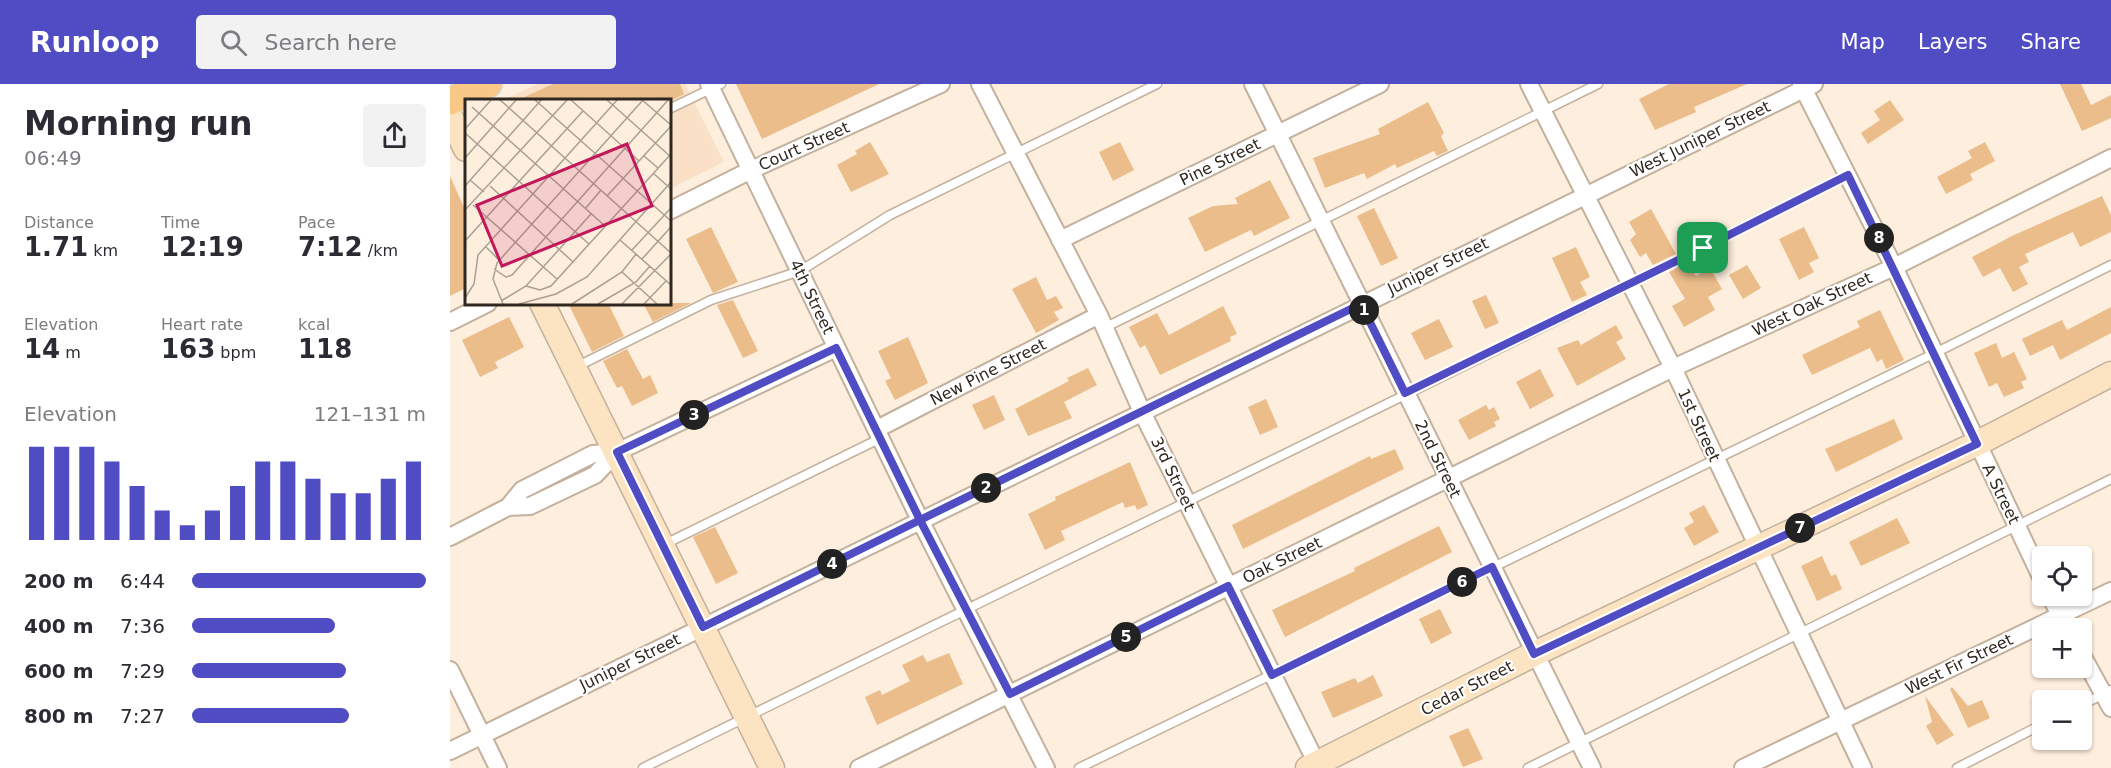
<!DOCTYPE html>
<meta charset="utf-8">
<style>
:root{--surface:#fff;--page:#f2f2f3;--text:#2b2b33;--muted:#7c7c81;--accent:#504cc3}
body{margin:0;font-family:"DejaVu Sans",sans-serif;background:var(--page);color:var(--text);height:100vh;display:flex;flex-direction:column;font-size:22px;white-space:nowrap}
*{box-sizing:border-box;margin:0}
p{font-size:20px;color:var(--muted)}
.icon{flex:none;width:33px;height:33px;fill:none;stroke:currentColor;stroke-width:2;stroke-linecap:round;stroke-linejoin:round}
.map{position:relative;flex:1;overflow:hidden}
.details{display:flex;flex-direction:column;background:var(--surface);width:450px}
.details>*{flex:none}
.controls{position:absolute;left:1582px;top:462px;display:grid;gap:12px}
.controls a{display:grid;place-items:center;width:60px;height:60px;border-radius:6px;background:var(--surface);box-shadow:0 2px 4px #0004;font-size:30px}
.pin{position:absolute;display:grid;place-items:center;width:51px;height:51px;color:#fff;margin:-26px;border-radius:12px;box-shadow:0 3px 9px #0006}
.km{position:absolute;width:30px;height:30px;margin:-15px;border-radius:50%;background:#222;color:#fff;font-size:16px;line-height:30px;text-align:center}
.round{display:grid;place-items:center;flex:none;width:63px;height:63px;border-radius:6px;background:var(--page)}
.head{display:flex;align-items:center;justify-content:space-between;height:102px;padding:0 24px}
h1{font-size:33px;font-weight:700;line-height:45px}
.figures{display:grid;grid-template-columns:repeat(3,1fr);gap:9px;height:102px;padding:6px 24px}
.figures div{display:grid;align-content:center}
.figures b{font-size:26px;font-weight:700}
.figures small{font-size:16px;font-weight:400}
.figures p{font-size:16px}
.chart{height:168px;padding:12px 24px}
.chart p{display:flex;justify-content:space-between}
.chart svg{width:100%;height:108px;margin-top:6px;stroke:var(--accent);stroke-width:6}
ul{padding:0 24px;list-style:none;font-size:20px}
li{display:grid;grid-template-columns:96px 72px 1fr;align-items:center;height:45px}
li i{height:15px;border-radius:8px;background:var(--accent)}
header{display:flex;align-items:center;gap:36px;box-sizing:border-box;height:84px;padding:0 30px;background:var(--accent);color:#fff}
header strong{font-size:28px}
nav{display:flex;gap:33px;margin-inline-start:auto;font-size:21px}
.search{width:420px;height:54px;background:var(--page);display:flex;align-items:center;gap:15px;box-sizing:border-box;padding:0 21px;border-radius:6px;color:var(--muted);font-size:22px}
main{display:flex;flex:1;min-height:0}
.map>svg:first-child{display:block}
.built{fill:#f9e0c6}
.building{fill:#eabd8b}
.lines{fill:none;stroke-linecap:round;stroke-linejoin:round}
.lane-casing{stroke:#c3b19d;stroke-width:11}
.street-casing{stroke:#c3b19d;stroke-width:20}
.secondary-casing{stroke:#c3b19d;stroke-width:27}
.primary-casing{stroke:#dad8d7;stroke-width:30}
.lane{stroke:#fff;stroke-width:8}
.street{stroke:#fff;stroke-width:16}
.secondary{stroke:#fce3c2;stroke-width:24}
.primary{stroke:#fac886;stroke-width:27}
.route-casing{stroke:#fff;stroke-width:12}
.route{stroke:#504cc3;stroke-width:8}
.labels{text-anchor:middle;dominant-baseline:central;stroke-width:4.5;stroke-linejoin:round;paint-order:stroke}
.street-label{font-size:16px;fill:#2f2820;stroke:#fff}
.inset-road{fill:none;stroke:#ab9f91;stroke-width:1.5}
.view{fill:#c2185b;fill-opacity:0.15;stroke:#c2185b;stroke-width:3}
.inset-edge{fill:none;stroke:#2f2820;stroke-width:3}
</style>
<header>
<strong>Runloop</strong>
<div class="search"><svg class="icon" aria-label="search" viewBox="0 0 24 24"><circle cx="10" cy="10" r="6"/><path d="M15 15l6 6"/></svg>Search here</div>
<nav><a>Map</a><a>Layers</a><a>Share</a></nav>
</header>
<main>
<section class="details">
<div class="head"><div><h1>Morning run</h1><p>06:49</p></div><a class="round"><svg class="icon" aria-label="share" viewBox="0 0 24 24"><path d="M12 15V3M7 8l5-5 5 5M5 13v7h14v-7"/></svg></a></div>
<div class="figures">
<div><p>Distance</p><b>1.71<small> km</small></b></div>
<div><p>Time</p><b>12:19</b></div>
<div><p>Pace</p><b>7:12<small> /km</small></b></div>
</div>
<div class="figures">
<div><p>Elevation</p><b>14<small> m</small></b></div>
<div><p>Heart rate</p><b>163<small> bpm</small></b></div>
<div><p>kcal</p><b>118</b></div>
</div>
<div class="chart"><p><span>Elevation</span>121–131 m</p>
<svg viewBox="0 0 160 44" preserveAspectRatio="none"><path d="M5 44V6M15 44V6M25 44V6M35 44V12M45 44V22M55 44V32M65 44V38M75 44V32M85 44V22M95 44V12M105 44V12M115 44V19M125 44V25M135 44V25M145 44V19M155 44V12"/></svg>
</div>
<ul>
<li><b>200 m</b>6:44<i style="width:100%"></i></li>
<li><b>400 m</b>7:36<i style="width:61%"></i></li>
<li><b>600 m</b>7:29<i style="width:66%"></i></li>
<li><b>800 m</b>7:27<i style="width:67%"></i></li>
</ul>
</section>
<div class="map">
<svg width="1661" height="684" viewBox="0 0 1661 684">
<rect width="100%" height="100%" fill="#fdeedd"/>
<path class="built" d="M 88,0 L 235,0 L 274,78 L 219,105 L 219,16 L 53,16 Z"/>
<path class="building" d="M 103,0 L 230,0 L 234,10 L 222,16 L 68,16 Z
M 286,0 L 429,0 L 312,55 Z
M 1219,0 L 1297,0 L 1244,23 L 1246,28 L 1205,46 L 1189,15 Z
M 1610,0 L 1631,0 L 1641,21 L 1661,11 L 1661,34 L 1632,47 Z
M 1440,16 L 1454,36 L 1418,60 L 1411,49 L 1430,36 L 1424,27 Z
M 978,18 L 994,49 L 991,52 L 998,67 L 987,72 L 984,67 L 947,84 L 945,80 L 917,95 L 914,89 L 875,104 L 863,74 L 930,50 L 928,45 Z
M 420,58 L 439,90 L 401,108 L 387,81 L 407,70 L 405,67 Z
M 670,58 L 684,86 L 663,97 L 649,68 Z
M 1535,58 L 1545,77 L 1520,90 L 1523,96 L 1496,110 L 1487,93 L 1522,74 L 1518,67 Z
M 0,92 L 16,128 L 16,204 L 0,212 Z
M 820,96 L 840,134 L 804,152 L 801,146 L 755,168 L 738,134 L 763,122 L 788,120 L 785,114 Z
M 1652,112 L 1661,131 L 1661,148 L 1630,163 L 1623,148 L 1575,170 L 1579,178 L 1569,183 L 1578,200 L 1563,208 L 1550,184 L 1533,193 L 1522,173 L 1564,151 Z
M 924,124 L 948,174 L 931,182 L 907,132 Z
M 1201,125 L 1226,170 L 1203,181 L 1196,169 L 1190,173 L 1180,156 L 1186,150 L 1179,138 Z
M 261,143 L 288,198 L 263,209 L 236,155 Z
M 1354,143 L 1369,174 L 1359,179 L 1364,188 L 1349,196 L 1329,155 Z
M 1126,163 L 1140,193 L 1130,198 L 1137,211 L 1122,218 L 1102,174 Z
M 1238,178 L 1246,192 L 1260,184 L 1272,205 L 1258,213 L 1265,226 L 1234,243 L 1222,222 L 1235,215 L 1219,188 Z
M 1297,181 L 1311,204 L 1293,215 L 1279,191 Z
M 586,193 L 597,216 L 606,212 L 613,224 L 604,228 L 609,236 L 586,249 L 562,205 Z
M 1036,211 L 1049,239 L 1035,245 L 1022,217 Z
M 283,216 L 308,267 L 293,274 L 267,221 Z
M 118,219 L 158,219 L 174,252 L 142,268 Z
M 193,219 L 241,219 L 203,238 Z
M 773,222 L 787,250 L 780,253 L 781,257 L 710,291 L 695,261 L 690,264 L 679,243 L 707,229 L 719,251 Z
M 1661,223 L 1661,249 L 1610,276 L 1603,261 L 1580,272 L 1572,255 L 1612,236 L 1617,246 Z
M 1430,226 L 1454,276 L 1436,285 L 1432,275 L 1427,278 L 1420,264 L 1362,291 L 1352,271 L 1410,243 L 1407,237 Z
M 59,233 L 74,263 L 45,278 L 48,284 L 30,293 L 12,256 Z
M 989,235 L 1003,263 L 975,276 L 961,249 Z
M 1166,241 L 1173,254 L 1166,258 L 1176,275 L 1127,302 L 1107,264 L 1128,256 L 1131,261 Z
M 458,253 L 478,299 L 445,316 L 435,297 L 441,294 L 428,267 Z
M 1546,259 L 1552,274 L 1564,268 L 1577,295 L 1571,298 L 1574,304 L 1554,313 L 1547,299 L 1539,303 L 1524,269 Z
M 177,265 L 193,295 L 200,291 L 208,309 L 182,322 L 172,302 L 167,304 L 153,277 Z
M 638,284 L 647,301 L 614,318 L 622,334 L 578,352 L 565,325 L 619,297 L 617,294 Z
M 1090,285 L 1104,312 L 1080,325 L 1066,298 Z
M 544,311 L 555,336 L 534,346 L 522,321 Z
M 816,315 L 828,343 L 810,351 L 798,323 Z
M 1036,321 L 1039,326 L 1044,323 L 1050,335 L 1044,338 L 1046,342 L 1019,356 L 1008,336 Z
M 1444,335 L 1453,355 L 1386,388 L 1375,365 Z
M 945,365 L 954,385 L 793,465 L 782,441 L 920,372 L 921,375 Z
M 680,378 L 698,421 L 687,426 L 685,421 L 675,424 L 673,418 L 611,447 L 615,456 L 595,466 L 578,430 L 606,416 L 605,413 Z
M 1254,421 L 1269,448 L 1244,462 L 1234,444 L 1244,438 L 1239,429 Z
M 1447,434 L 1460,459 L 1411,482 L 1399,458 Z
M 989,442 L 1002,468 L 835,553 L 822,526 L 905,487 L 904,484 Z
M 265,443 L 288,489 L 266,500 L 243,453 Z
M 1372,472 L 1381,492 L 1386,490 L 1392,505 L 1367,517 L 1351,482 Z
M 990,525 L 1002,549 L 981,560 L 969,535 Z
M 499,569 L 513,600 L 427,641 L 415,613 L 430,606 L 432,611 L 460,597 L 452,581 L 473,571 L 477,578 Z
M 923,591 L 933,612 L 883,634 L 871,608 L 905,594 L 908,599 Z
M 1502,603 L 1518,622 L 1532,616 L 1540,634 L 1518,644 L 1500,605 Z
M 1475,612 L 1504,651 L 1487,661 L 1476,642 L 1482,638 Z
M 1018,644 L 1033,675 L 1013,683 L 999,652 Z"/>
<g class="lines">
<defs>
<path id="lane" d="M 219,25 L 271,0
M 654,244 L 1148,0
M 126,283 L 261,216 L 350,187 L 440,131 L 707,0
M 213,461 L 431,354
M 1632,621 L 1661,606
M 193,684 C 594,486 998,293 1398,91
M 629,684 L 1483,270 L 1661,181
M 1078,684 L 1661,395
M 1507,684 L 1593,640"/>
<path id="street" d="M 259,0 L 470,436 L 596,684
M 530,0 L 649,231 L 692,328 L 869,684
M 803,0 L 1142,684
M 1079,0 L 1223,284 L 1413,684
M 1351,0 L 1444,183 L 1593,497
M 219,127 L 301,86 L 491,0
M 610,156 L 930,0
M 0,238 L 38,219
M 427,345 L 649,231
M 58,423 L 80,422 L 145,391 L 167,368
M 0,453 L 58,423 L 72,406 L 84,400 L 143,370 L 167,368 L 386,264
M 1600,512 L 1617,544
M 1632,571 L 1661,624
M 0,586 L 48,684
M 0,667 L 1364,0
M 409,684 L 1223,284 L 1444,183 L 1661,74
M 1293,684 L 1661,507"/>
<path id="secondary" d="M 0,32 L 16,65
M 92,219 L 322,684
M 858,684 L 1084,570 L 1526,360 L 1661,290"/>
<path id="primary" d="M 0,17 L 38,0"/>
</defs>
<use href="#lane" class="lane-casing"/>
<use href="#street" class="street-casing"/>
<use href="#secondary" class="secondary-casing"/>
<use href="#primary" class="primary-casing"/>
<use href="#lane" class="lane"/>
<use href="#street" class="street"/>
<use href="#secondary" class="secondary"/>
<use href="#primary" class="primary"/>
</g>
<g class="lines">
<defs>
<path id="route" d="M 1253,164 L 955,309 L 911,220 L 470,436 L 386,264 L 167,368 L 253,543 L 470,436 L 560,610 L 778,502 L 822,591 L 1042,483 L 1084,570 L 1527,360 L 1398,91 L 1253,164"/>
</defs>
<use href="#route" class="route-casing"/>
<use href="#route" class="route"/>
</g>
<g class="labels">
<g class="street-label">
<text transform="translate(1250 55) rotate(-26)">West Juniper Street</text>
<text transform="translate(354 62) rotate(-24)">Court Street</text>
<text transform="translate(770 78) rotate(-26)">Pine Street</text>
<text transform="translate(988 182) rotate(-26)">Juniper Street</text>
<text transform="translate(362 213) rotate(64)">4th Street</text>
<text transform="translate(1362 220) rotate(-25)">West Oak Street</text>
<text transform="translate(538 288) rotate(-27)">New Pine Street</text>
<text transform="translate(1249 341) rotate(65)">1st Street</text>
<text transform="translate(988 375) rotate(64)">2nd Street</text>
<text transform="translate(723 390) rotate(64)">3rd Street</text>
<text transform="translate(1551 410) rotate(64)">A Street</text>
<text transform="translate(832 476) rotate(-26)">Oak Street</text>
<text transform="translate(180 578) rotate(-26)">Juniper Street</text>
<text transform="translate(1509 580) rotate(-26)">West Fir Street</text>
<text transform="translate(1017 604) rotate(-27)">Cedar Street</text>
</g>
</g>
<g transform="translate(15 15)">
<rect width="206" height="206" fill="#fdeedd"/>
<path class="inset-road" d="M 34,0 L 206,154M 69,0 L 206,122M 105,0 L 174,62M 141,0 L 206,58M 176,0 L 206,26M 7,8 L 140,127M 0,30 L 27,0M 0,34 L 124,145M 179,57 L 193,69M 0,59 L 52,0M 188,74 L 206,90M 5,81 L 19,93M 0,87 L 77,0M 25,87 L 108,163M 142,97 L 206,27M 8,106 L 92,180M 120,110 L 136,91M 0,111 L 103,0M 155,141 L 206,186M 0,142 L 118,12M 21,148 L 34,161M 167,151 L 206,109M 177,160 L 206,128M 29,170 L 41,178 L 47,176 L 204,0M 157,173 L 192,205M 61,187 L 75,191 L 86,187 L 206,55M 0,199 L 9,185 L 13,156 L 153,0M 36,202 L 61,187 L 126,115M 38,205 L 28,180 L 32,164 L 178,1M 54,205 L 91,195 L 122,178 L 206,83M 107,205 L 157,173 L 171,155M 133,205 L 171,183 L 185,167M 157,205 L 206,155M 179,205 L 201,182"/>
<path class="view" d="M 162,45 L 187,107 L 37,167 L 12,106 Z"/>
<rect width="206" height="206" class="inset-edge"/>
</g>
</svg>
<div class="controls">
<a><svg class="icon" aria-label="locate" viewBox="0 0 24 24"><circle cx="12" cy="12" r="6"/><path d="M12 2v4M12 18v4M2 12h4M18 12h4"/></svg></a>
<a>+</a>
<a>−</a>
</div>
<div class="pin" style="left:1253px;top:164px;background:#1e9e55"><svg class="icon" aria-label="arrive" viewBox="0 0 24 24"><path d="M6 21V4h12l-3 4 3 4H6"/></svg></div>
<b class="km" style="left:914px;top:226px">1</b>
<b class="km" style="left:536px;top:404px">2</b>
<b class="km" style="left:244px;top:331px">3</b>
<b class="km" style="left:382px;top:480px">4</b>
<b class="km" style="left:676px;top:553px">5</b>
<b class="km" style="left:1012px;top:498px">6</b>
<b class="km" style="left:1350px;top:444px">7</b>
<b class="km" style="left:1429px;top:154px">8</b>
</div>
</main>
